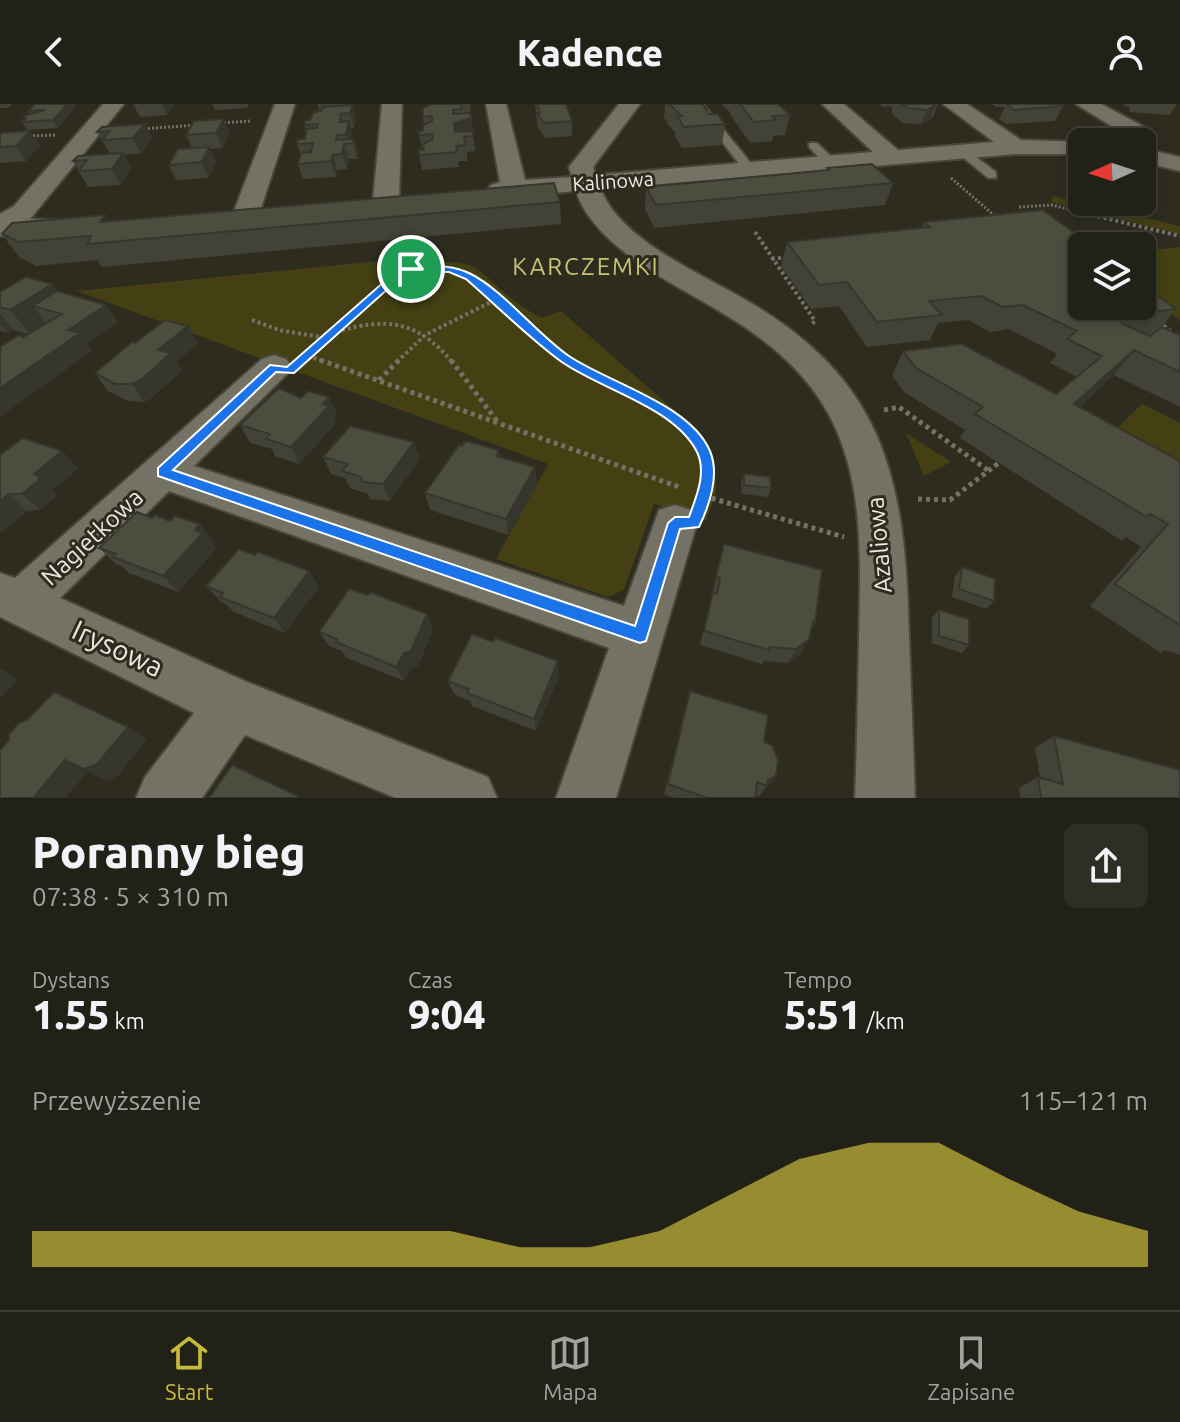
<!DOCTYPE html>
<html lang="pl">
<meta charset="utf-8">
<style>
:root{--surface:#222117;--page:#2e2e24;--text:#f1f3f6;--muted:#a2a3a1;--line:#3f3e36;--accent:#c7bb3c}
body{margin:0;font-family:Ubuntu,sans-serif;background:var(--page);color:var(--text);height:100vh;display:flex;flex-direction:column;font-size:30px;white-space:nowrap}
*{box-sizing:border-box;margin:0}
p{font-size:26px;color:var(--muted)}
.icon{flex:none;width:44px;height:44px;fill:none;stroke:currentColor;stroke-width:2;stroke-linecap:round;stroke-linejoin:round}
.map{position:relative;height:694px;overflow:hidden}
.side{display:flex;flex-direction:column;background:var(--surface);flex:1}
.side>*{flex:none}
.needle{width:52px;rotate:267deg}
.fabs{position:absolute;left:1068px;top:24px;display:grid;gap:16px}
.fabs a{display:grid;place-items:center;width:88px;height:88px;border-radius:12px;background:var(--surface);box-shadow:0 4px 12px #0003,0 0 0 2px var(--line);font-size:40px}
.pin{position:absolute;display:grid;place-items:center;width:68px;height:68px;color:#fff;margin:-34px;border:4px solid #fff;border-radius:50%;box-shadow:0 2px 8px #0007}
.round{display:grid;place-items:center;flex:none;width:84px;height:84px;border-radius:12px;background:var(--page)}
.summary{display:flex;align-items:center;justify-content:space-between;height:136px;padding:0 32px}
h1{font-size:44px;font-weight:800;line-height:60px}
.figures{display:grid;grid-template-columns:repeat(3,1fr);gap:12px;height:136px;padding:8px 32px}
.figures div{display:grid;align-content:center}
.figures b{font-size:40px;font-weight:800}
.figures small{font-size:22px;font-weight:400}
.figures p{font-size:22px}
.chart{height:224px;padding:16px 32px}
.chart p{display:flex;justify-content:space-between}
.chart svg{width:100%;height:144px;margin-top:8px;fill:var(--accent);opacity:.7}
header{display:flex;justify-content:space-between;align-items:center;height:104px;padding:0 32px;background:var(--surface);font-size:36px;font-weight:800}
.dock{display:flex;justify-content:space-around;align-items:center;height:112px;border-top:2px solid var(--line);background:var(--surface);font-size:22px;color:var(--muted)}
.dock a{display:grid;justify-items:center;gap:4px}
.dock .active{color:var(--accent)}
.map>svg:first-child{display:block}
.green{fill:#444013}
.lines{fill:none;stroke-linecap:round;stroke-linejoin:round}
.lane-casing{stroke:#48473c;stroke-width:4}
.street-casing{stroke:#48473c;stroke-width:4}
.path-far2{stroke:#737267;stroke-width:3;stroke-dasharray:2 2;stroke-linecap:butt}
.path-far1{stroke:#737267;stroke-width:4;stroke-dasharray:3 3;stroke-linecap:butt}
.path{stroke:#737267;stroke-width:5;stroke-dasharray:4 4;stroke-linecap:butt}
.lane{fill:#737264;fill-rule:evenodd}
.street{fill:#737264;fill-rule:evenodd}
.wall{fill:#424236}
.shaded-wall{fill:#36362c}
.building{fill:#4d4d3f;stroke:#36362c;stroke-width:2}
.route{fill:#1a73e8;stroke:#fff;stroke-width:2;fill-rule:evenodd}
.labels{text-anchor:middle;dominant-baseline:central;stroke-width:6;stroke-linejoin:round;paint-order:stroke}
.far-street-label{font-size:20px;fill:#eaeae1;stroke:#2d2c1f}
.far-quarter-label{font-size:24px;letter-spacing:2px;fill:#c9c274;stroke:#2d2c1f}
.street-label{font-size:24px;fill:#eaeae1;stroke:#2d2c1f}
.near-street-label{font-size:28px;fill:#eaeae1;stroke:#2d2c1f}
</style>
<header><svg class="icon" aria-label="back" viewBox="0 0 24 24"><path d="M15 5l-7 7 7 7"/></svg>Kadence<svg class="icon" aria-label="person" viewBox="0 0 24 24"><circle cx="12" cy="8" r="4"/><path d="M4 21q1-7 8-7t8 7"/></svg></header>
<div class="map">
<svg width="1180" height="694" viewBox="0 0 1180 694">
<rect width="100%" height="100%" fill="#2d2c1f"/>
<path class="green" d="M 1053,92 L 1180,122 L 1180,130 L 1051,98 Z
M 1180,143 L 1180,217 L 1142,188 L 1142,147 Z
M 389,156 L 388,162 L 394,169 C 415,159 462,151 481,168 C 504,187 515,201 542,214 L 561,207 L 697,326 L 715,360 L 716,388 L 706,417 L 654,400 L 624,486 L 608,493 L 496,455 L 548,360 L 77,187 Z
M 1142,300 L 1180,319 L 1180,376 L 1106,335 Z
M 906,329 L 951,358 L 924,372 Z"/>
<g class="lines">
<defs>
<path id="lane" d="M 693,0 L 703,0 L 754,63 L 754,69 L 746,69 Z
M 809,39 L 817,39 L 835,56 L 835,62 L 827,62 L 809,43 Z
M 959,46 L 967,46 L 996,68 L 996,74 L 988,74 L 959,50 Z"/>
<path id="street" d="M 103,0 L 124,0 L 30,115 L 71,117 L 75,123 L 71,129 L 0,132 L 0,110 L 14,102 Z
M 275,0 L 295,0 L 260,107 L 256,113 L 238,113 L 234,107 Z
M 382,0 L 402,0 L 399,96 L 395,102 L 377,102 L 373,96 Z
M 486,0 L 506,0 L 525,76 L 572,73 L 569,63 L 619,0 L 640,0 L 593,63 L 596,71 L 873,48 L 822,0 L 844,0 L 898,46 L 994,38 L 943,0 L 967,0 L 1021,36 L 1090,38 L 1082,38 L 1082,50 L 1016,50 L 601,85 C 618,133 696,168 737,191 C 885,273 905,372 909,531 C 911,585 913,639 915,694 L 855,694 C 857,641 858,588 859,536 C 860,460 866,378 828,309 C 800,258 752,225 702,197 C 660,173 592,137 576,87 L 500,94 L 491,91 L 487,86 L 491,81 L 500,78 Z
M 1076,0 L 1101,0 L 1152,27 L 1155,32 L 1154,47 L 1180,53 L 1180,67 L 1142,58 L 1142,38 L 1132,38 L 1132,35 Z
M 274,251 L 286,255 L 292,263 L 286,271 L 194,362 L 624,502 L 659,406 L 675,401 L 691,406 L 697,419 L 616,694 L 556,694 L 609,544 L 169,387 L 60,494 L 247,578 L 488,673 L 497,694 L 396,694 L 245,631 L 202,694 L 136,694 L 145,673 L 194,609 L 0,513 L 0,469 L 15,474 L 262,255 Z"/>
</defs>
<use href="#lane" class="lane-casing"/>
<use href="#street" class="street-casing"/>
<path class="path-far2" d="M 220,19 L 250,17
M 140,25 L 198,21
M 29,32 L 55,31
M 951,74 L 996,113
M 1019,103 L 1052,101 L 1100,113"/>
<path class="path-far1" d="M 994,111 L 998,114
M 1092,111 L 1180,132
M 755,128 L 815,217 L 811,221
M 772,155 L 788,153
M 252,216 L 279,226 L 326,234
M 1159,218 L 1180,235
M 336,228 C 386,213 417,216 452,258
M 308,252 L 325,258
M 305,253 C 349,213 406,137 472,175 L 570,258
M 397,258 L 425,231 L 497,195"/>
<path class="path" d="M 320,256 L 679,383
M 451,256 L 497,317
M 567,256 C 621,292 728,312 702,396
M 379,276 L 399,256
M 884,306 L 899,303 L 989,367
M 704,392 L 844,433
M 918,395 L 950,396 L 1000,358"/>
<use href="#lane" class="lane"/>
<use href="#street" class="street"/>
</g>
<path class="wall" d="M 0,0 L 12,0 L 8,4 L 0,4 Z
M 35,0 L 75,0 L 76,2 L 58,24 L 27,26 L 22,18 L 25,15 L 23,12 L 30,10 L 28,7 Z
M 133,0 L 174,0 L 167,11 L 140,13 Z
M 212,0 L 249,0 L 247,4 L 215,6 Z
M 317,0 L 355,0 L 349,1 L 356,15 L 354,24 L 351,24 L 352,35 L 354,35 L 358,50 L 357,55 L 349,55 L 347,65 L 337,66 L 336,73 L 303,75 L 298,60 L 300,49 L 297,40 L 305,35 L 306,29 L 304,21 L 320,7 Z
M 426,0 L 470,0 L 475,47 L 467,48 L 467,57 L 458,57 L 459,63 L 422,66 L 419,51 L 422,46 L 418,27 L 423,27 L 424,20 L 423,13 L 431,0 Z
M 535,0 L 566,0 L 572,17 L 572,32 L 545,34 L 538,24 Z
M 665,0 L 709,10 L 725,20 L 722,41 L 682,44 L 675,33 L 675,28 L 667,20 L 668,18 L 664,14 Z
M 721,0 L 778,0 L 790,11 L 785,31 L 773,32 L 772,37 L 750,39 L 730,10 L 730,8 Z
M 879,0 L 938,0 L 933,13 L 931,14 L 929,17 L 921,20 L 903,19 L 892,10 L 892,4 L 890,2 L 883,3 Z
M 992,0 L 1060,0 L 1063,2 L 1055,17 L 1007,20 L 999,15 L 1005,3 L 996,3 Z
M 1124,0 L 1177,0 L 1170,11 L 1129,8 L 1130,4 L 1123,1 Z
M 194,17 L 230,30 L 222,44 L 210,45 L 216,58 L 208,74 L 176,76 L 169,61 L 192,44 L 186,31 Z
M 145,20 L 152,35 L 141,49 L 124,51 L 131,64 L 120,81 L 88,83 L 73,57 L 110,50 L 97,28 Z
M 30,27 L 40,42 L 26,57 L 0,59 L 0,29 Z
M 827,64 L 893,79 L 885,101 L 654,124 L 645,105 L 646,83 L 826,67 Z
M 560,98 L 561,120 L 102,163 L 97,156 L 36,162 L 19,153 L 2,130 L 109,117 Z
M 924,118 L 1176,205 L 1162,223 L 1180,231 L 1180,303 L 1114,271 L 1079,303 L 1180,357 L 1180,551 L 1165,546 L 1161,549 L 1090,502 L 1141,443 L 1126,433 L 1122,437 L 960,334 L 965,326 L 904,288 L 892,272 L 903,247 L 1056,290 L 1077,273 L 1050,259 L 1057,250 L 1009,225 L 990,228 L 968,216 L 938,219 L 930,236 L 867,243 L 839,202 L 811,205 L 781,162 L 787,138 L 921,124 Z
M 52,180 L 57,187 L 106,201 L 118,218 L 87,239 L 92,247 L 23,233 L 28,230 L 14,226 L 8,229 L 0,227 L 0,188 Z
M 135,239 L 198,240 L 176,258 L 182,266 L 153,293 L 144,298 L 128,297 L 108,287 L 95,269 Z
M 329,293 L 337,310 L 334,313 L 336,319 L 299,360 L 275,352 L 272,345 L 250,339 L 240,321 L 301,294 Z
M 462,342 L 499,346 L 500,353 L 535,363 L 537,381 L 508,431 L 430,406 L 425,389 Z
M 62,347 L 78,365 L 52,386 L 56,389 L 55,394 L 40,406 L 27,407 L 2,428 L 0,427 L 0,351 Z
M 323,353 L 420,355 L 390,397 L 370,395 L 368,390 L 350,384 L 345,374 L 331,370 Z
M 744,370 L 771,384 L 768,393 L 742,390 L 741,379 Z
M 152,414 L 213,437 L 211,439 L 216,445 L 178,488 L 129,469 L 122,462 L 116,460 L 99,444 Z
M 724,440 L 815,519 L 801,550 L 788,559 L 764,557 L 762,560 L 700,541 Z
M 255,451 L 309,467 L 319,483 L 285,529 L 234,508 L 227,501 L 220,497 L 206,482 Z
M 962,463 L 994,497 L 986,505 L 952,493 L 955,472 Z
M 368,491 L 427,510 L 433,525 L 418,562 L 411,564 L 404,577 L 345,553 L 342,547 L 329,542 L 319,528 Z
M 939,506 L 969,541 L 962,549 L 932,539 L 932,514 Z
M 559,571 L 536,627 L 472,602 L 470,597 L 454,590 L 448,577 Z
M 690,587 L 764,638 L 768,683 L 765,684 L 759,693 L 755,691 L 755,694 L 674,694 L 664,690 Z
M 1054,632 L 1180,694 L 1020,694 L 1019,684 L 1038,673 L 1040,673 L 1035,644 Z"/>
<path class="shaded-wall" d="M 68,0 L 75,0 L 76,2 L 58,24 L 53,16 Z
M 162,0 L 174,0 L 167,11 Z
M 461,0 L 463,17 L 471,14 L 473,29 L 456,34 L 457,43 L 454,19 L 463,17 Z
M 352,1 L 356,15 L 354,24 L 350,9 Z
M 935,2 L 929,17 L 921,20 L 927,6 Z
M 224,15 L 230,30 L 222,44 L 216,29 Z
M 349,17 L 353,32 L 351,40 L 349,40 L 346,31 Z
M 145,20 L 152,35 L 141,49 L 133,34 Z
M 30,27 L 40,42 L 26,57 L 16,42 Z
M 354,35 L 358,50 L 357,55 L 353,39 Z
M 344,40 L 349,55 L 347,65 L 342,50 Z
M 209,43 L 216,58 L 208,74 L 202,58 Z
M 123,49 L 131,64 L 120,81 L 112,65 Z
M 333,51 L 337,66 L 336,73 L 331,57 Z
M 52,180 L 69,204 L 33,202 L 46,219 L 30,230 L 10,206 Z
M 106,201 L 118,218 L 87,239 L 92,247 L 0,313 L 0,284 L 68,226 Z
M 0,209 L 14,226 L 8,229 L 0,220 Z
M 188,222 L 198,240 L 176,258 L 182,266 L 153,293 L 144,298 L 132,280 L 158,246 Z
M 1134,246 L 1114,271 L 1055,325 L 1074,300 Z
M 329,293 L 337,310 L 334,313 L 336,319 L 299,360 L 291,343 L 323,300 Z
M 414,338 L 420,355 L 390,397 L 383,380 Z
M 62,347 L 78,365 L 52,386 L 56,389 L 55,394 L 40,406 L 22,390 L 34,370 Z
M 535,363 L 537,381 L 508,431 L 506,415 Z
M 9,390 L 27,407 L 2,428 L 0,426 L 0,397 Z
M 200,420 L 213,437 L 211,439 L 216,445 L 178,488 L 163,472 Z
M 309,467 L 319,483 L 285,529 L 274,514 Z
M 427,510 L 433,525 L 418,562 L 411,564 L 404,577 L 396,563 Z
M 809,535 L 801,550 L 788,559 L 796,545 Z
M 558,557 L 559,571 L 536,627 L 534,615 Z
M 0,564 L 18,575 L 0,594 Z
M 128,623 L 147,635 L 118,672 L 106,677 L 84,665 Z
M 65,656 L 87,668 L 66,694 L 33,694 Z
M 776,672 L 768,683 L 765,684 L 768,676 Z"/>
<path class="building" d="M 35,0 L 68,0 L 53,16 L 22,18 L 26,14 L 23,12 L 45,6 L 28,7 Z
M 431,0 L 461,0 L 461,5 L 453,6 L 453,10 L 470,9 L 471,14 L 454,19 L 455,28 L 473,27 L 473,32 L 464,33 L 465,41 L 456,42 L 457,48 L 419,51 L 419,46 L 424,46 L 423,40 L 433,35 L 432,30 L 420,31 L 418,27 L 423,27 L 423,21 L 432,17 L 432,12 L 423,13 L 423,4 Z
M 537,0 L 566,0 L 572,17 L 544,19 L 537,9 L 540,9 Z
M 669,0 L 703,0 L 709,10 L 717,10 L 725,20 L 684,23 L 677,12 L 682,12 Z
M 740,0 L 778,0 L 790,11 L 772,12 L 776,16 L 754,18 Z
M 902,0 L 932,0 L 935,2 L 927,6 L 908,4 Z
M 1006,0 L 1060,0 L 1063,2 L 1014,6 Z
M 352,1 L 350,9 L 341,10 L 340,18 L 349,17 L 346,31 L 337,31 L 336,36 L 354,35 L 353,39 L 344,40 L 342,50 L 333,51 L 331,57 L 298,60 L 301,49 L 311,48 L 313,39 L 297,40 L 298,35 L 305,35 L 307,25 L 317,24 L 318,20 L 304,21 L 305,17 L 310,16 L 314,8 L 321,7 L 323,3 Z
M 224,15 L 216,29 L 186,31 L 194,17 Z
M 145,20 L 133,34 L 102,36 L 110,27 L 97,28 L 102,23 Z
M 30,27 L 16,42 L 0,43 L 0,29 Z
M 209,43 L 202,58 L 169,61 L 178,45 Z
M 123,49 L 112,65 L 79,67 L 87,56 L 73,57 L 78,52 Z
M 872,60 L 893,79 L 656,101 L 646,83 L 829,66 L 827,64 Z
M 554,79 L 560,98 L 87,140 L 91,132 L 19,138 L 2,130 L 12,119 L 105,111 L 100,118 Z
M 1043,106 L 1092,142 L 1082,142 L 1082,202 L 1142,202 L 1142,180 L 1176,205 L 1115,213 L 1123,220 L 1150,232 L 1162,223 L 1180,231 L 1180,268 L 1134,246 L 1074,300 L 1180,357 L 1180,521 L 1115,480 L 1168,420 L 1150,410 L 1147,413 L 975,310 L 983,303 L 916,264 L 903,247 L 962,240 L 1056,290 L 1102,252 L 1067,235 L 1077,227 L 1023,201 L 1003,203 L 981,192 L 929,197 L 942,211 L 877,218 L 847,178 L 819,181 L 787,138 L 930,123 L 924,118 Z
M 26,173 L 52,180 L 10,206 L 0,203 L 0,188 Z
M 57,187 L 106,201 L 68,226 L 80,229 L 0,284 L 0,243 L 19,231 L 23,233 L 62,210 L 33,202 Z
M 165,216 L 188,222 L 158,246 L 171,249 L 141,276 L 132,280 L 115,280 L 95,269 L 132,238 L 135,239 Z
M 279,284 L 301,294 L 308,287 L 329,293 L 323,300 L 329,302 L 291,343 L 266,335 L 270,330 L 240,321 Z
M 350,322 L 414,338 L 383,380 L 363,378 L 361,373 L 342,367 L 348,360 L 323,353 Z
M 23,334 L 62,347 L 34,370 L 39,372 L 38,377 L 22,390 L 9,390 L 0,397 L 0,351 Z
M 466,337 L 499,346 L 496,352 L 535,363 L 506,415 L 425,389 L 459,341 L 462,342 Z
M 744,370 L 770,373 L 771,384 L 744,381 Z
M 137,408 L 152,414 L 155,411 L 170,417 L 175,412 L 200,420 L 195,426 L 203,429 L 163,472 L 113,453 L 116,450 L 99,444 Z
M 724,440 L 822,466 L 815,519 L 813,518 L 809,535 L 796,545 L 769,543 L 769,546 L 704,527 L 713,488 L 717,490 L 720,474 L 716,473 Z
M 239,445 L 255,451 L 258,448 L 309,467 L 274,514 L 220,493 L 223,489 L 206,482 Z
M 962,463 L 995,475 L 994,497 L 959,485 Z
M 349,485 L 368,491 L 370,488 L 427,510 L 411,547 L 404,549 L 396,563 L 336,538 L 337,535 L 319,528 Z
M 939,506 L 969,515 L 969,541 L 939,532 Z
M 472,530 L 493,538 L 495,534 L 558,557 L 534,615 L 467,589 L 469,585 L 448,577 Z
M 690,587 L 768,611 L 764,638 L 772,641 L 778,656 L 776,672 L 768,676 L 767,682 L 757,678 L 755,694 L 707,694 L 668,680 Z
M 54,588 L 128,623 L 97,660 L 84,665 L 65,656 L 33,694 L 0,694 L 0,646 L 9,636 L 9,630 L 19,619 L 27,616 Z
M 1054,632 L 1180,666 L 1180,694 L 1041,694 L 1038,673 L 1063,680 Z
M 232,661 L 298,692 L 296,694 L 209,694 Z"/>
<path class="route" d="M 411,162 C 432,162 452,160 471,170 C 503,186 538,231 569,252 C 609,279 690,300 710,347 C 720,371 710,400 699,423 L 680,425 L 646,537 L 640,539 L 158,372 L 158,364 L 270,261 L 287,263 L 394,169 ZM 412,168 L 449,168 L 466,175 C 497,202 527,232 559,256 C 598,285 674,302 697,348 C 707,369 696,393 689,413 L 675,413 L 668,419 L 635,522 L 173,366 L 276,268 L 294,269 L 401,173 Z"/>
<g class="labels">
<g class="far-street-label">
<text transform="translate(613 77) rotate(-4)">Kalinowa</text>
</g>
<g class="far-quarter-label">
<text x="586" y="162">KARCZEMKI</text>
</g>
<g class="street-label">
<text transform="translate(92 433) rotate(-43)">Nagietkowa</text>
<text transform="translate(879 441) rotate(-95)">Azaliowa</text>
</g>
<g class="near-street-label">
<text transform="translate(118 544) rotate(25)">Irysowa</text>
</g>
</g>
</svg>
<div class="fabs">
<a><svg class="needle" viewBox="-14 -14 28 28"><path d="M0-13l5 13h-10z" fill="#e53935"/><path d="M0 13l5-13h-10z" fill="#a2a3a1"/></svg></a>
<a><svg class="icon" aria-label="layers" viewBox="0 0 24 24"><path d="M12 4l9 5-9 5-9-5zM3 14l9 5 9-5"/></svg></a>
</div>
<div class="pin" style="left:411px;top:165px;background:#1e9e55"><svg class="icon" aria-label="arrive" viewBox="0 0 24 24"><path d="M6 21V4h12l-3 4 3 4H6"/></svg></div>
</div>
<section class="side">
<div class="summary"><div><h1>Poranny bieg</h1><p>07:38 · 5 × 310 m</p></div><a class="round"><svg class="icon" aria-label="share" viewBox="0 0 24 24"><path d="M12 15V3M7 8l5-5 5 5M5 13v7h14v-7"/></svg></a></div>
<div class="figures">
<div><p>Dystans</p><b>1.55<small> km</small></b></div>
<div><p>Czas</p><b>9:04</b></div>
<div><p>Tempo</p><b>5:51<small> /km</small></b></div>
</div>
<div class="chart"><p><span>Przewyższenie</span>115–121 m</p>
<svg viewBox="0 0 160 44" preserveAspectRatio="none"><path d="M0 44V33L10 33L20 33L30 33L40 33L50 33L60 33L70 38L80 38L90 33L100 22L110 11L120 6L130 6L140 17L150 27L160 33V44z"/></svg>
</div>
</section>
<nav class="dock">
<a class="active"><svg class="icon" aria-label="home" viewBox="0 0 24 24"><path d="M3 11l9-7 9 7M6 9v11h12V9"/></svg>Start</a>
<a><svg class="icon" aria-label="map" viewBox="0 0 24 24"><path d="M3 6l6-2 6 2 6-2v14l-6 2-6-2-6 2zM9 4v14M15 6v14"/></svg>Mapa</a>
<a><svg class="icon" aria-label="saved" viewBox="0 0 24 24"><path d="M7 4h10v16l-5-4-5 4z"/></svg>Zapisane</a>
</nav>
